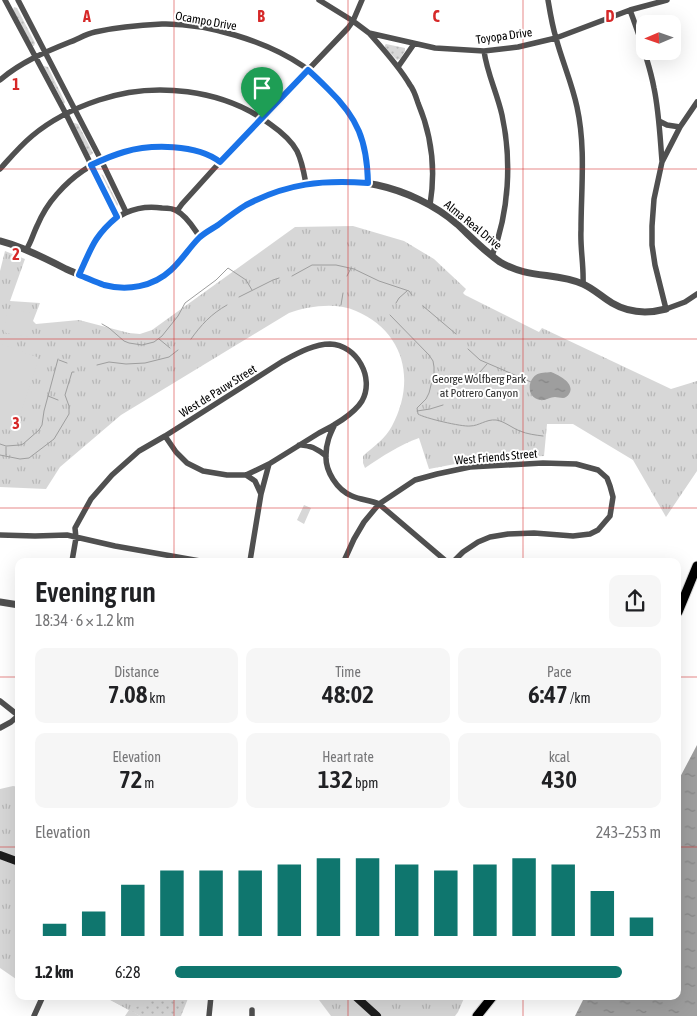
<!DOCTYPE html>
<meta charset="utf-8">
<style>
:root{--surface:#fff;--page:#f6f6f6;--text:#202124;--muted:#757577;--accent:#0f766e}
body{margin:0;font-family:"Asap Condensed",sans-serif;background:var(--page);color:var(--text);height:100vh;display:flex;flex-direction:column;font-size:19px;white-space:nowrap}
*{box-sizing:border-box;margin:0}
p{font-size:16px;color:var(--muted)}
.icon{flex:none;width:28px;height:28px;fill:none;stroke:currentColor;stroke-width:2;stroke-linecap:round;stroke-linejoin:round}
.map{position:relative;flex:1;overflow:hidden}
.panel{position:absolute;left:15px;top:558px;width:666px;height:442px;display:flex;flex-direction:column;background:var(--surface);border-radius:10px;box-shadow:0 5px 20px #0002}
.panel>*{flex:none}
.needle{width:32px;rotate:268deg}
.controls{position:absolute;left:636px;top:15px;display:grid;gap:10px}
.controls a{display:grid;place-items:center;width:45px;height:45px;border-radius:10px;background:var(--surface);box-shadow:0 5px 20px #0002;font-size:25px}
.pin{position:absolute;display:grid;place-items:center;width:42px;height:42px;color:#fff;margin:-51px -21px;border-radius:50% 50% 50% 0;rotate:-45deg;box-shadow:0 0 5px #0007}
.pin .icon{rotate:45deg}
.round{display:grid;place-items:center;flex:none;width:52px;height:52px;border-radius:10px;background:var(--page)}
.headline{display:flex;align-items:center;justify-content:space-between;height:85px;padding:0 20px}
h1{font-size:28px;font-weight:600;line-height:38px}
.figures{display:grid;grid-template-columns:repeat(3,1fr);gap:8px;height:85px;padding:5px 20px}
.figures div{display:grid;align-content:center;border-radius:10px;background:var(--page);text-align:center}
.figures b{font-size:25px;font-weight:600}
.figures small{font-size:14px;font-weight:400}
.figures p{font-size:14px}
.chart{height:140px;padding:10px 20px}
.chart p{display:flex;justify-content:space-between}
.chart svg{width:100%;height:90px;margin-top:5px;stroke:var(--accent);stroke-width:6}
ul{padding:0 20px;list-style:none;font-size:16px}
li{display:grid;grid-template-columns:80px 60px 1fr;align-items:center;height:38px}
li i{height:12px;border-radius:6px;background:var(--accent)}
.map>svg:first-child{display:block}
.grass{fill:url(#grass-dots)}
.park{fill:url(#park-tufts)}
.garden{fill:#d7d7d7}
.water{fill:url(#water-ripples)}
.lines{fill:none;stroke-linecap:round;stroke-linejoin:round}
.stream{stroke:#9e9e9e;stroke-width:1}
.trunk-casing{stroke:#dbdbdb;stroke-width:11}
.minor{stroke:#505050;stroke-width:5.5}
.tertiary{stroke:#505050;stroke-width:7}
.secondary{stroke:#1d1d1d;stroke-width:8}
.trunk{stroke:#000;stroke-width:9}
.route-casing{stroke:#fff;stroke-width:10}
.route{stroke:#1a73e8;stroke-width:6}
.grid{fill:none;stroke:#d62828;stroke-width:1;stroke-opacity:0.55}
.labels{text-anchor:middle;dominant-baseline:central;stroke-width:4;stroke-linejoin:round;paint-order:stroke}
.street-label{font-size:12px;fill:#000;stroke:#fff}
.park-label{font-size:12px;fill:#2e2e2e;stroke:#fff}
.grid-label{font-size:16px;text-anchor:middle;font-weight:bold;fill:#d62828;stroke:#fff;stroke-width:4;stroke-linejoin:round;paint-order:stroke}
</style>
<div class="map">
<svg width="697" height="1016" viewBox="0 0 697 1016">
<defs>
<pattern id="grass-dots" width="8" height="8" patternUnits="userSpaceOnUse" patternTransform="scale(1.25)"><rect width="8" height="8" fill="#d7d7d7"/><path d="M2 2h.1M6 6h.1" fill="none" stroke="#b7b7b7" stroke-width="1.8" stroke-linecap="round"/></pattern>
<pattern id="park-tufts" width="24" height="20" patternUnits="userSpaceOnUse" patternTransform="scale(1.25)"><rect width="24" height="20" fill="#d7d7d7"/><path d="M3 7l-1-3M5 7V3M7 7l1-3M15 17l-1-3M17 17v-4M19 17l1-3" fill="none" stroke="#b7b7b7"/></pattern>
<pattern id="water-ripples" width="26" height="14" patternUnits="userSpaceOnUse" patternTransform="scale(1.25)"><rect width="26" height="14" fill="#9e9e9e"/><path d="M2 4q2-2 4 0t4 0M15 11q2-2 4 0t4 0" fill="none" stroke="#868686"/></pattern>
</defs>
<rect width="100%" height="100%" fill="#fff"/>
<path class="grass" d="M 14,7 L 17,8 L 35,43 L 34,46 L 32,46 L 13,10 Z
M 386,44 L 405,48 L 405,51 L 400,59 L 397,60 L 385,48 L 385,45 Z
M 44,66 L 48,67 L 65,102 L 64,104 L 44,67 Z
M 74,123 L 78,124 L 93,153 L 91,155 L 89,155 L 74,124 Z
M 100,174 L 103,175 L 118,204 L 117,207 L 115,206 L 99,176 Z
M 103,996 L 189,996 L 181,1016 L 140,1016 Z"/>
<path class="park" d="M 353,226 L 404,241 L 434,259 L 466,289 L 463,293 L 465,295 L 539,332 L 542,328 L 671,389 L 697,381 L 697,471 L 666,517 L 633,460 L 573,424 L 547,424 L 544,456 L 476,460 L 429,469 L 419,438 C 399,445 383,456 365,468 L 363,463 L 363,456 C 373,447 386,438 392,426 C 416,381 405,332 356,311 C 336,302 309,306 289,313 L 121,415 L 60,467 L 46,489 L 0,487 L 0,271 L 5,251 L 25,259 L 10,301 L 40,303 L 33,321 L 36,324 L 79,320 L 129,333 L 140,334 L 152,330 L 295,227 Z
M 13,786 L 19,787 L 19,974 L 16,979 L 0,968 L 0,789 Z
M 103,996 L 161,996 L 130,1010 L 140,1016 L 125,1016 L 129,1010 Z
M 316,996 L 465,996 L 458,1012 L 455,1016 L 331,1016 Z"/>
<path class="garden" d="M 7,309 L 33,313 L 30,337 L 6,333 L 4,330 Z
M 0,344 L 37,357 L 38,362 L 16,428 L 11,431 L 0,427 Z
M 304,505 L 311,508 L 304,524 L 297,520 Z"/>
<path class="water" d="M 551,372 C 558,375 576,383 569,394 C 568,396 565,398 563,398 C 560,398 557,397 555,397 C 550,397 545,401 540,400 C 527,398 527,381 536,375 C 540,372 546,373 551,372 Z
M 697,745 L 697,1016 L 575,1016 L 585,996 L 678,996 L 678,781 Z"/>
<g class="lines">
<path class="stream" d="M 292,276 L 312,265 L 336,265 L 354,269 L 379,281 L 409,291 L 412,295
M 347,276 L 351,268
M 239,297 L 273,280 L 279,278
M 396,303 L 399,298 L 407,291
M 341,305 L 343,293
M 423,306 L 456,334
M 390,315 L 429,355 L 433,361 L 434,367 L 434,373 L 429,393 L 426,399 L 417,408 L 418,414 C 424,418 462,427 470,426 C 479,426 486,419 496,420 C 504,421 512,428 520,431 C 527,434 535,435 543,436
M 102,324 L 109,328 L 124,341 L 129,343 L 142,345 L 154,342 L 162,336 L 178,316 L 185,303 L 216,280 L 228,268 L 246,280 L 252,290
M 159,339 L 170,348
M 191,339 C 201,325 211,314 227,305
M 468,349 L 480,360 L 531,382
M 59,360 L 67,363
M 97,365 L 109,362 L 126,364 L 145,363 L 169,357 L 178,350
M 475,375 L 480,372 L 487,364
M 48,396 L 58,400
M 417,411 L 430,409 L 443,405
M 0,444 L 6,446 L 20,445 L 23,444 L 39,430 L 42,425 L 44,411 L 58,359
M 0,455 L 20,459 L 29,458 L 54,439 L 69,414 L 69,406 L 65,395 L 72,372 L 74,372
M 6,455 L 6,447"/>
<defs>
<path id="trunk" d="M 678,612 L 697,566
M 477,1016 L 493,996"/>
</defs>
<use href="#trunk" class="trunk-casing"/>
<path class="minor" d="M 5,0 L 66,114 L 117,217
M 18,0 L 101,160 L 126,212
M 319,0 L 353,21 L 369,33 L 435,48 L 484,51 L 518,47 L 556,38 L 630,10 L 667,0
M 548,0 C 550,12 552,25 556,38 C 562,61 572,83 577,107 C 586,148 581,189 581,230 C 580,248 584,266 583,284
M 630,10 C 639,35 649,61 654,88 C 659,112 660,137 662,161
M 369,33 C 384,50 399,66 410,85 C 414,90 416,97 418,103 C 432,136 436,169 430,205
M 484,51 C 487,73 497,93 502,115 C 512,161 509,212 492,256
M 398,67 L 414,44
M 0,80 C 21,62 45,52 70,42 C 78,39 86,34 95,32 C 117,27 140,25 162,24 C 207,23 266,41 303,66 C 313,73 322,83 331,91 C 345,105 356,120 362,138 C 367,153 368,168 368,183
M 697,102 L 680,127 L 662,162 L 654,199 L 652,226 L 652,245 L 655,265 L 666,309 L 685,302 L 697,294
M 659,121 L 667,125 L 680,127
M 0,169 C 10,158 20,146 32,136 C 51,120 75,108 99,100 C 154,81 223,89 270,124 C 280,131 291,140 297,151 C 302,161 304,173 306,184
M 177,211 L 182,204 L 220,162 L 348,28 L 353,21 L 362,0
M 26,250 C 31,243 33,234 37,226 C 42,214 49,203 57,194 C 88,158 138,140 184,149 C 197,151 209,154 220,162
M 79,275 C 85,262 89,247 98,236 C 113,215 136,204 162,208 C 167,208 173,208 177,211 C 187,216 194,229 200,237
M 335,424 C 330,434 326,443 326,455 C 325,471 337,490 352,496 C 361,500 370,500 379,504 L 446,561
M 165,436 L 176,452 L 187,463 L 203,471 L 227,475 L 246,475 L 269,464
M 299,445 C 310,444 318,449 326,456
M 246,475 L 255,481 L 261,494
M 0,535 L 35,536 L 67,535 L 115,546 L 200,561
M 72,561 L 76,538 L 75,528 L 91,499 L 112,475 L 139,451 L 165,436 L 283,361 C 298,353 314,344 330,344 C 357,345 375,378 362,401 C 354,414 332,427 319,433 L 269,464 L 261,494 L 250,561
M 344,561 L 354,539 L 364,522 L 379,504 L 415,480 L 437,474 L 470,467 L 543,463 L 576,464 L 598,470 L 607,478 L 610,486 L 613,497 L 610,516 L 598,530 L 590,534 L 573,536 L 534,533 L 508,534 L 490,537 L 478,542 L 463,552 L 454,561
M 0,701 L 19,716
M 0,728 L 11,722 L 19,715
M 34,1016 L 43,996
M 209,1016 L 211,996
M 252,1016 L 252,1010"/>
<path class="tertiary" d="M 0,241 C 23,247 45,258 66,269 C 87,278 107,289 131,288 C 164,286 178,259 199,239 C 206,232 215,227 223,221 C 236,212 248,204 262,197 C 297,182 339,177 377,185 C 405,191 435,205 457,224 C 471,237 484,251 500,262 C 528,279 556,272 583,284 C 594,289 602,297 612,303 C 629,313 647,314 666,309
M 0,602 L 19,605"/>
<path class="secondary" d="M 0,855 L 19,862
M 355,996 L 377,1016"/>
<use href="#trunk" class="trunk"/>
</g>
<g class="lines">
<defs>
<path id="route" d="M 308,70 C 315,76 321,82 328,89 C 358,118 367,141 368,183 C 322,180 288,183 246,205 C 236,211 227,218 218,225 C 212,229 204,233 199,238 C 189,248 182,260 171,270 C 153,287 127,291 104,285 C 95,282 87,278 79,275 C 91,249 94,236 117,217 L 91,165 C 102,160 113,155 124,152 C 151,144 197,144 220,162 Z"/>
</defs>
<use href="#route" class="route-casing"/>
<use href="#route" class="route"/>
</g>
<path class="grid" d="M 174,0 L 174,561M 348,0 L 348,561M 523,0 L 523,561M 0,169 L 697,169M 0,339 L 697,339M 0,508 L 697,508M 0,677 L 19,677M 678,677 L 697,677M 0,847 L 19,847M 678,847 L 697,847M 174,996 L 174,1016M 348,996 L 348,1016M 523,996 L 523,1016"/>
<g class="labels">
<g class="street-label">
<text transform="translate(206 21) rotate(10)">Ocampo Drive</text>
<text transform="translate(504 36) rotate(-8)">Toyopa Drive</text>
<text transform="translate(473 225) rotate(39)">Alma Real Drive</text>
<text transform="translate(218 391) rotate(-32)">West de Pauw Street</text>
<text transform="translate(496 457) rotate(-5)">West Friends Street</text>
</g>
<g class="park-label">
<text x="479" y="379">George Wolfberg Park<tspan x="479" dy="14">at Potrero Canyon</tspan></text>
</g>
</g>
<g class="grid-label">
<text x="87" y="22">A</text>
<text x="261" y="22">B</text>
<text x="436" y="22">C</text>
<text x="610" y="22">D</text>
<text x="16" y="90">1</text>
<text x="16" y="260">2</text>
<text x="16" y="429">3</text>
</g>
</svg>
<div class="controls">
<a><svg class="needle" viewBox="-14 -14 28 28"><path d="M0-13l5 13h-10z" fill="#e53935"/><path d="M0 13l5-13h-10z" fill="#757577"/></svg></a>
</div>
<div class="pin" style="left:262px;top:118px;background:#1e9e55"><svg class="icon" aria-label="arrive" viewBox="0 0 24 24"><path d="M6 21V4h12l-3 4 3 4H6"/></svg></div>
<section class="panel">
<div class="headline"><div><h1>Evening run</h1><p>18:34 · 6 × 1.2 km</p></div><a class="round"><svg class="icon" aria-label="share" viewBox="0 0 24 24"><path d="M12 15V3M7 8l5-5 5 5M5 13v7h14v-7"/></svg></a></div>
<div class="figures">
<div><p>Distance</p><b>7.08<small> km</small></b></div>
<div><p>Time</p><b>48:02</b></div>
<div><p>Pace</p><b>6:47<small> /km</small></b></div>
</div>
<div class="figures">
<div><p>Elevation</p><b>72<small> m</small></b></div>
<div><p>Heart rate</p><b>132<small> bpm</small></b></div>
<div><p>kcal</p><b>430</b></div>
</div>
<div class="chart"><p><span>Elevation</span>243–253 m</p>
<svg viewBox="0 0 160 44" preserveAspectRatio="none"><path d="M5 44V38M15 44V32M25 44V19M35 44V12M45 44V12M55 44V12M65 44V9M75 44V6M85 44V6M95 44V9M105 44V12M115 44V9M125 44V6M135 44V9M145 44V22M155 44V35"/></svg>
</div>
<ul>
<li><b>1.2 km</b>6:28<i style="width:92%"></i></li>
</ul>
</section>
</div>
